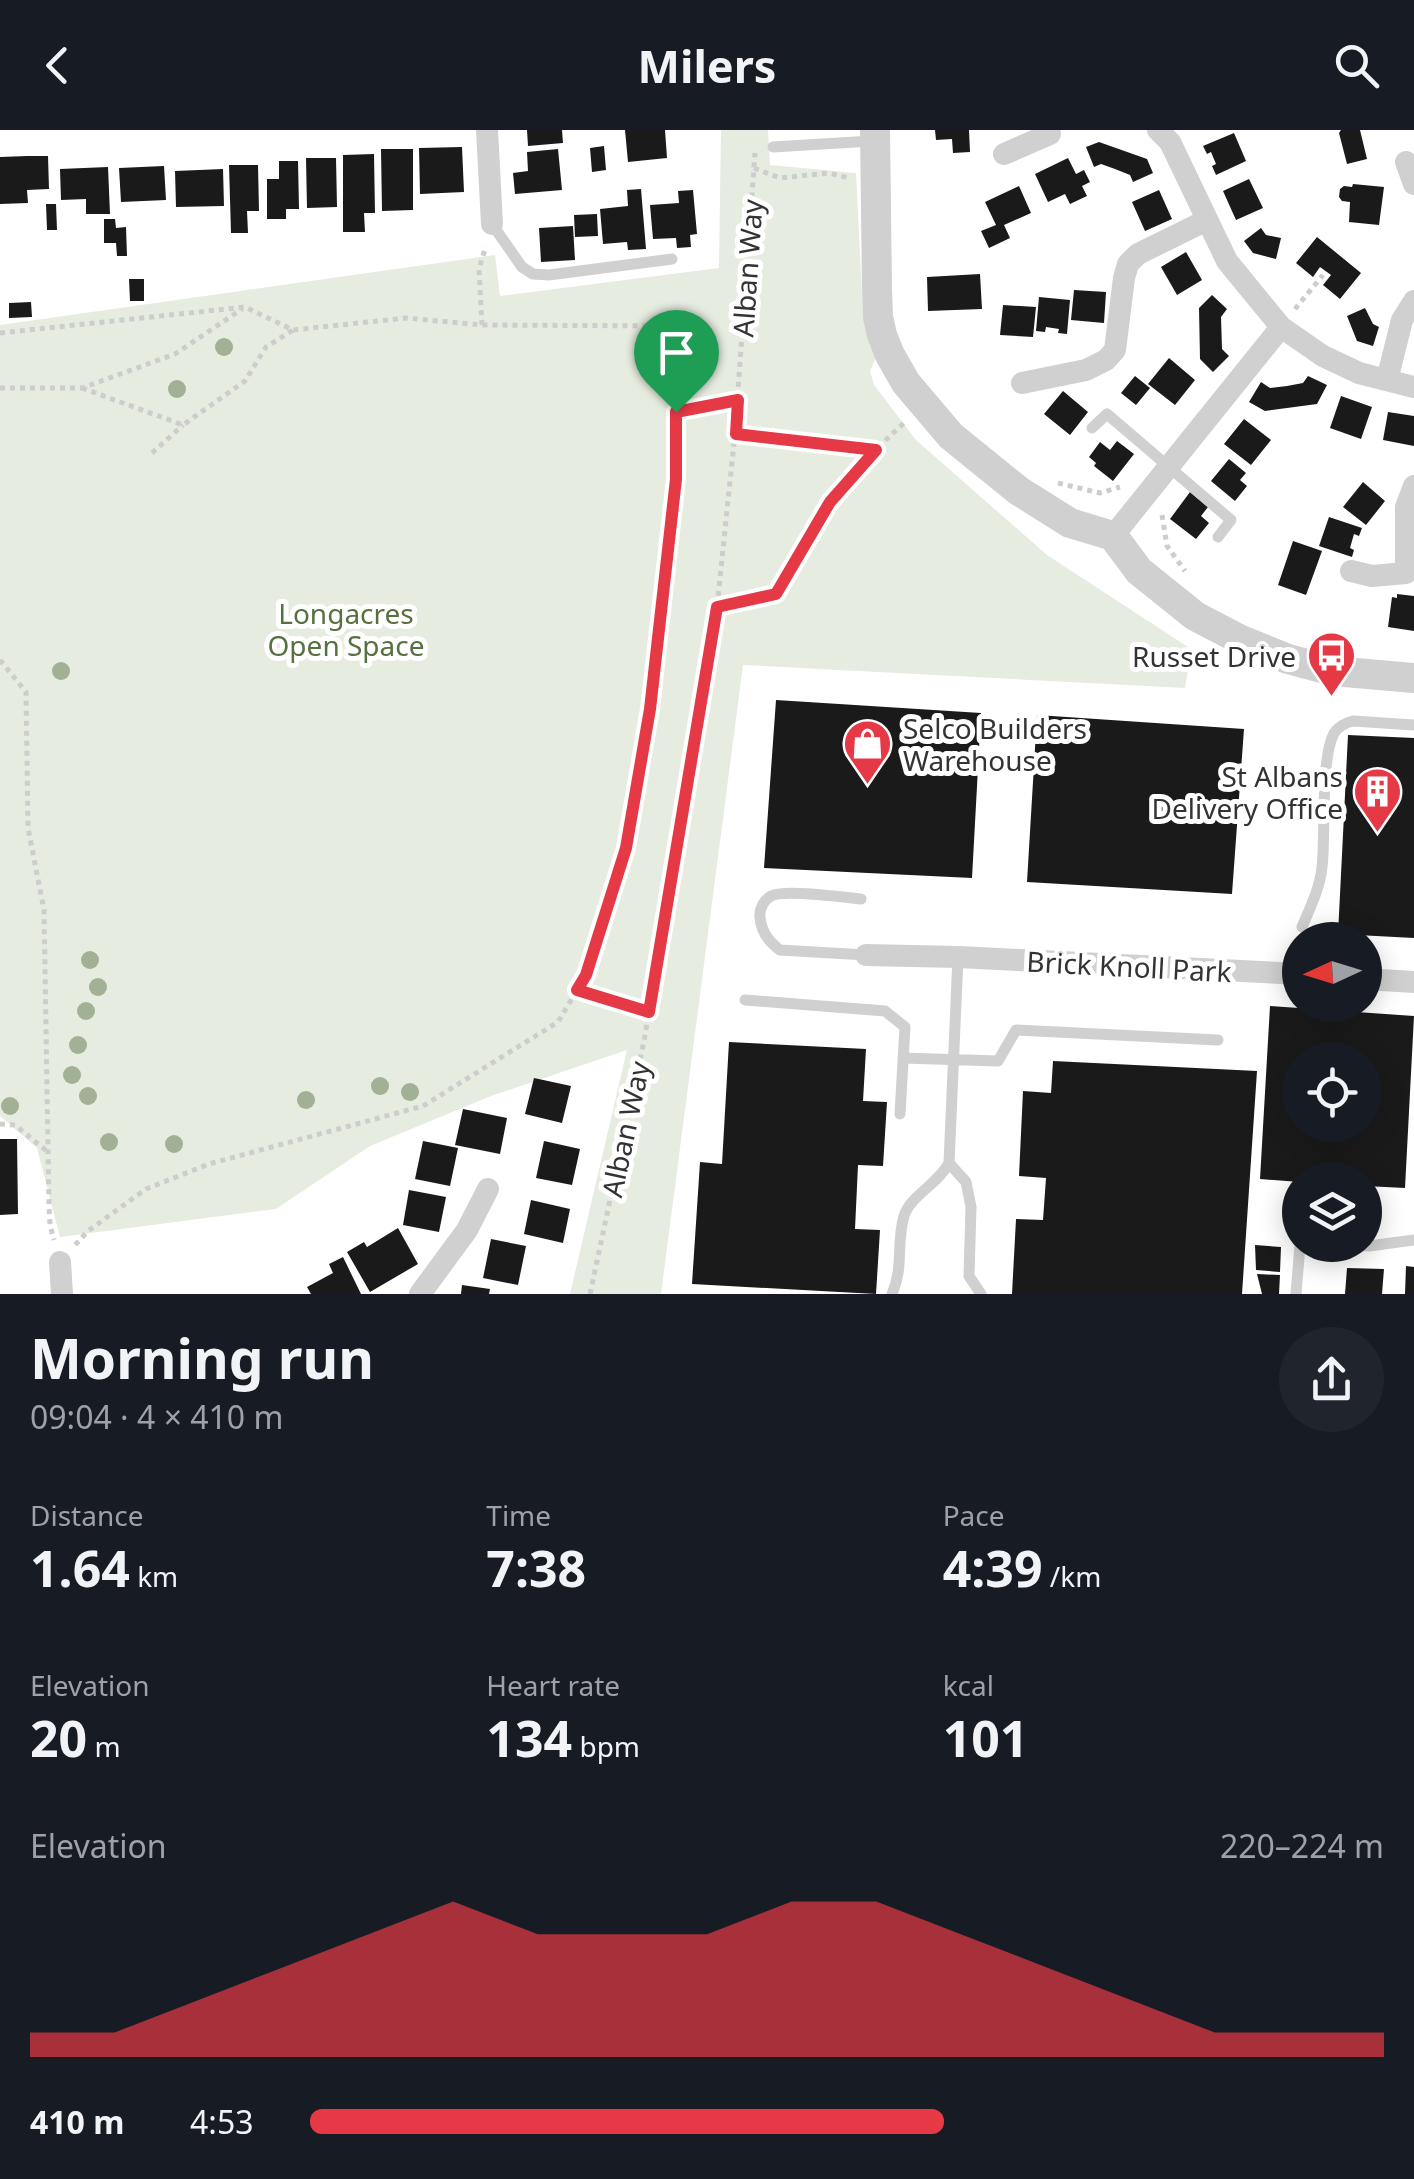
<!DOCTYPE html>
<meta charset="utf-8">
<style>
:root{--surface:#171b24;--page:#20242c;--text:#f1f3f6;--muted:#9ea1a6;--accent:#e63946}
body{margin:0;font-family:"Noto Sans",sans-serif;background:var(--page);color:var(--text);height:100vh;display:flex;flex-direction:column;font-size:38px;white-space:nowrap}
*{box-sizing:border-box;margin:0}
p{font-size:32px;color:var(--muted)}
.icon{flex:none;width:55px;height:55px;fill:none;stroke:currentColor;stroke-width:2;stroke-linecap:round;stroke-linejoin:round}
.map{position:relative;height:1164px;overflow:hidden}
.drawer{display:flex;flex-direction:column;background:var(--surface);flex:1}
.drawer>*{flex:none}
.needle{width:65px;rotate:266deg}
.controls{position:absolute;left:1282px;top:792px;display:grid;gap:20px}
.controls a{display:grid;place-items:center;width:100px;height:100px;border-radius:50%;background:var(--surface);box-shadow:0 5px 25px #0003;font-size:50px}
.pin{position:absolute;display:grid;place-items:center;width:85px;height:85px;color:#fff;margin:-102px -42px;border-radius:50% 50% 50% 0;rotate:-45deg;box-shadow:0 0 10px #0007}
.pin .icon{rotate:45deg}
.round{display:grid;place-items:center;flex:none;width:105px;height:105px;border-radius:52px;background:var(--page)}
.summary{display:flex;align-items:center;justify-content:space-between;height:170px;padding:0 30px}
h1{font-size:55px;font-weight:700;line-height:75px}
.metrics{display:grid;grid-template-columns:repeat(3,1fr);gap:15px;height:170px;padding:10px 30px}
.metrics div{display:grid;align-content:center}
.metrics b{font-size:50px;font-weight:700}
.metrics small{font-size:28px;font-weight:400}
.metrics p{font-size:28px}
.chart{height:280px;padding:20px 30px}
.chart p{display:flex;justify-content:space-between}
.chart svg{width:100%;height:180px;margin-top:10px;fill:var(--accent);opacity:.7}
ul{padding:0 30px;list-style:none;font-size:32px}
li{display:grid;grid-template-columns:160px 120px 1fr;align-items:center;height:75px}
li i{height:25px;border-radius:12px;background:var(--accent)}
header{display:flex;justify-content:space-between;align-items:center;height:130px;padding:0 30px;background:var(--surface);font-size:45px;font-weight:700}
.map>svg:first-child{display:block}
.green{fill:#e6ecdf}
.building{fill:#1a1a1a;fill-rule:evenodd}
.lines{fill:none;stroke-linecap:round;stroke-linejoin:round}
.path{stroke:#cdcdcd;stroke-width:5;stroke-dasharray:5 5;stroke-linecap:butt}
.service{stroke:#d0d0d0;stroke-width:11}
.minor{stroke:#d0d0d0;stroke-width:22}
.tertiary{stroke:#d0d0d0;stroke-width:30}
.tree{fill:#a2b095}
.route-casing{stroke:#fff;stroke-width:20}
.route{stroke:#e63946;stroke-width:12}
.labels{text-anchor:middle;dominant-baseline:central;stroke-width:10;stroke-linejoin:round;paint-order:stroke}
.street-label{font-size:28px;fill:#333;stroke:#fff}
.park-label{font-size:28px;fill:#56703f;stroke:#fff}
.poi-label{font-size:28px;fill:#333;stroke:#fff;text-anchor:end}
</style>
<header><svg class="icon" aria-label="back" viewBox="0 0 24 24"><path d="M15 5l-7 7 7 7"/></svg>Milers<svg class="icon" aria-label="search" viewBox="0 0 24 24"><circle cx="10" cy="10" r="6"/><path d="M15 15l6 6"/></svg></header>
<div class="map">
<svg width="1414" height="1164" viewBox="0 0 1414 1164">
<rect width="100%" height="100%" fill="#fff"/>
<path class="green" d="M 721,0 L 768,0 L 770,35 L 856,43 L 863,185 L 876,228 L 870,241 L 874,255 L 916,310 L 1047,425 L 1191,519 L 1185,558 L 743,535 L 661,1164 L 570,1164 L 627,920 L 491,966 L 370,1016 L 276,1079 L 60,1107 L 37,1018 L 0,986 L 0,195 L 495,125 L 500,166 L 719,138 Z"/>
<path class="building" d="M 527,0 L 562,0 L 563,13 L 528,16 Z
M 625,0 L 665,0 L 667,28 L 628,32 Z
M 935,0 L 969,0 L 970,22 L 953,23 L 952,9 L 936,10 Z
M 1341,0 L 1360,0 L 1367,29 L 1347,34 L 1339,3 Z
M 1234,3 L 1246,31 L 1216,45 L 1212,36 L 1216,34 L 1211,22 L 1207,24 L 1203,16 Z
M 1099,12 L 1147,29 L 1153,43 L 1133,52 L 1130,45 L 1115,39 L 1101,34 L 1094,37 L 1086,17 Z
M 604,16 L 606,40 L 592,42 L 590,18 Z
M 462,17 L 464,62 L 420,64 L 419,18 Z
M 381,19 L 413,19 L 413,80 L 382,81 Z
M 558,19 L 562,60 L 515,64 L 513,43 L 528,41 L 527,22 Z
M 374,24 L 375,83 L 364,83 L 365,102 L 343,102 L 343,25 Z
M 27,26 L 48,26 L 49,59 L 27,60 L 28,73 L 0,74 L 0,27 Z
M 306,28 L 336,28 L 337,77 L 307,78 Z
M 1068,28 L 1076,44 L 1084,40 L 1090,52 L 1082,56 L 1087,66 L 1070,74 L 1065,64 L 1048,72 L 1035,44 Z
M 279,31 L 298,31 L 299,79 L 286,79 L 286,89 L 267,89 L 267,49 L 279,49 Z
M 229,35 L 258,35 L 259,81 L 247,81 L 248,103 L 231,103 Z
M 164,36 L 166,70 L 121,72 L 119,38 Z
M 108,37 L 110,84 L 86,84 L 86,69 L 61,70 L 60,39 Z
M 223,39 L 224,76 L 176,77 L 175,41 Z
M 1249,49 L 1263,78 L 1236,90 L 1223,61 Z
M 1353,54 L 1384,57 L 1379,95 L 1349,92 L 1350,72 L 1342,71 L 1339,67 L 1340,59 L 1344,56 L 1352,57 Z
M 1019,56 L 1031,83 L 1004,95 L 1010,108 L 989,118 L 981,101 L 996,95 L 985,72 Z
M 641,59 L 646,119 L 628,120 L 627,112 L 603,114 L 600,79 L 628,76 L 627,60 Z
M 693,60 L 697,104 L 690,105 L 691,117 L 677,118 L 676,108 L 653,109 L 650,75 L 679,73 L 678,61 Z
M 1159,60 L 1172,89 L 1145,101 L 1132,72 Z
M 46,74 L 56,74 L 57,100 L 47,100 Z
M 597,84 L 598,106 L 575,107 L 574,85 Z
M 104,89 L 115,89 L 116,98 L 126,97 L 127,126 L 117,126 L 116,113 L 104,113 Z
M 573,96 L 575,130 L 541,132 L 539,98 Z
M 1261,98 L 1266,105 L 1281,108 L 1276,129 L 1253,123 L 1244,111 Z
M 1317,107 L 1361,143 L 1340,169 L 1323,155 L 1331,145 L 1320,137 L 1313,147 L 1296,133 Z
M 1186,122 L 1202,150 L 1177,165 L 1161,137 Z
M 980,144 L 982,179 L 928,181 L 927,147 Z
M 129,149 L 144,149 L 144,171 L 130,171 Z
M 1074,160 L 1106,162 L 1104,193 L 1071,190 Z
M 1212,165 L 1227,179 L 1221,187 L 1222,219 L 1229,226 L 1213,242 L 1200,229 L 1199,178 Z
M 1039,167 L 1070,170 L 1067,204 L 1058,203 L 1059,199 L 1046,197 L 1045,202 L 1036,201 Z
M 31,172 L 32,187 L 9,188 L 9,173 Z
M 1003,175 L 1036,177 L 1033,207 L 1000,205 Z
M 1365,178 L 1373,194 L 1379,197 L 1373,216 L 1357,211 L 1347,186 Z
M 1169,228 L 1195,250 L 1175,275 L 1148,254 Z
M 1135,246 L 1150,258 L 1136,275 L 1121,263 Z
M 1308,246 L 1327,255 L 1317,274 L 1265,281 L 1249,272 L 1261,252 L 1270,258 L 1287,256 L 1303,253 Z
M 1063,261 L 1088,282 L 1070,305 L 1044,284 Z
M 1341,266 L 1372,277 L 1361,309 L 1330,298 Z
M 1388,282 L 1414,286 L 1414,316 L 1383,310 Z
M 1244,289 L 1271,310 L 1251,335 L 1224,314 Z
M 1117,311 L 1134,324 L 1113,351 L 1094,336 L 1096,333 L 1089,327 L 1100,312 L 1110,320 Z
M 1229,329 L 1246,343 L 1240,350 L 1247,356 L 1235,371 L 1211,351 Z
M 1363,352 L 1385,371 L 1366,395 L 1343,377 Z
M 1190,362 L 1208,377 L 1201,386 L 1209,393 L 1196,409 L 1170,389 Z
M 1329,387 L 1362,398 L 1359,406 L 1354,404 L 1350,418 L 1354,420 L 1352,427 L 1319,416 Z
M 1293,411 L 1322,421 L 1306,465 L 1278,455 Z
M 1397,464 L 1414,466 L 1414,501 L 1388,497 L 1392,467 L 1397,468 Z
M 776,570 L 981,583 L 972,748 L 764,738 Z
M 1037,585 L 1244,599 L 1232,764 L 1027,752 Z
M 1348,605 L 1414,608 L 1414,808 L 1338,804 Z
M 1270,876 L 1414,886 L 1405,1058 L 1365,1056 L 1365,1050 L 1300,1052 L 1260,1049 ZM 1300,930 L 1365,930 L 1365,995 L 1300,995 Z
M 729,912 L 866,919 L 863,971 L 887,972 L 883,1036 L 858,1035 L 855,1099 L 880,1100 L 876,1164 L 692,1154 L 700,1032 L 722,1034 Z
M 1053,931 L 1257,941 L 1242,1164 L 1012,1164 L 1016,1089 L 1043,1090 L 1046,1048 L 1019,1046 L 1023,961 L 1051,963 Z
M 534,948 L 571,956 L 562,993 L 525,984 Z
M 463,979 L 507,988 L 500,1024 L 455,1015 Z
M 0,1009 L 17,1009 L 18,1084 L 0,1085 Z
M 423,1011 L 458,1018 L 450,1056 L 415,1049 Z
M 544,1011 L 580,1019 L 572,1055 L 536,1048 Z
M 409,1060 L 446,1067 L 439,1102 L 403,1095 Z
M 531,1070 L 570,1079 L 563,1113 L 524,1104 Z
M 398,1098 L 418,1134 L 370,1162 L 347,1122 L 364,1112 L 367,1117 Z
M 491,1109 L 526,1116 L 518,1155 L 483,1148 Z
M 1255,1115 L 1281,1117 L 1280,1142 L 1256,1140 Z
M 343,1127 L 361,1164 L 311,1164 L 307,1157 L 333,1143 L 329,1134 Z
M 1406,1136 L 1414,1137 L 1414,1164 L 1405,1164 Z
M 1347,1138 L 1384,1139 L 1382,1164 L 1345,1164 Z
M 1257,1144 L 1280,1145 L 1279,1164 L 1262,1164 Z
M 462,1155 L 490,1159 L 489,1164 L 461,1164 Z"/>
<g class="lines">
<path class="path" d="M 754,38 L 780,48 L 829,43 L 849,48
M 1295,179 L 1323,145
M 482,195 L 479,139 L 486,116
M 0,203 L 245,177 L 293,200 L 406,188 L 482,195 L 675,196 L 677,349 L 650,579 L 626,718 L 586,845 L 558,892 L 423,976 L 209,1034 L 146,1059 L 88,1101 L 75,1115
M 0,258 L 82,258 L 175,224 L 242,179
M 82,258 L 183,295 L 245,251 L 266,217 L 293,200
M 676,283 L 737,270
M 735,303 L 875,320
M 152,323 L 183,295
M 1058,353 L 1100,363 L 1120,357
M 1162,385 L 1167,416 L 1185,441
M 717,477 L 776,464 L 829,372 L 875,320 L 905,292
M 0,530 L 26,562 L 28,698 L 44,780 L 49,1076 L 50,1095 L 54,1110
M 577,860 L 649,882
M 0,994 L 15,995 L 48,1022
M 590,1164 L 644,911 L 717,477 L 735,303 L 755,23"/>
<path class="service" d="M 773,17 L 872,11
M 492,94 L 522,137 L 533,144 L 549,145 L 672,129
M 1092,298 L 1107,284 L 1231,390 L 1218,407
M 861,769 C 843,767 783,759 771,766 C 764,770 759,779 760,787 C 761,801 769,812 780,820 L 866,825
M 1302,797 C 1310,778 1320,758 1322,737 C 1326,704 1320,631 1334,603 C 1339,596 1345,593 1353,591 L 1414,595
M 745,870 L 885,881 L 905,897 L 900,984
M 903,928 L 998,931 L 1016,900 L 1218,910
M 949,1033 L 966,1052 L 971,1077 L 969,1146 L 981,1164
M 1353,1115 L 1369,1116 L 1414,1110
M 892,1164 C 904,1137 896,1113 904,1086 C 910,1066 938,1054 949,1033 L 958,827
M 1296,1164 L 1300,1115"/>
<path class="minor" d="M 487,0 L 492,94
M 1158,0 L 1170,12 L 1227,131 L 1281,197
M 1004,24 L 1050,4
M 1406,32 L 1414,54
M 1387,250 L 1402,190 L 1414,171
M 1022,253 L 1086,240 L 1106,230 L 1115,220 L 1124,148 L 1128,134 L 1138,124 L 1207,90
M 1113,406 L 1281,197 L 1323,226 L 1359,243 L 1414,257
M 1351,441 L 1372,446 L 1406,443 L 1406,377 L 1414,356
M 866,825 L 958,827 L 1300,844
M 1365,849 L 1414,852
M 60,1132 L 62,1164
M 420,1164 L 467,1100 L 488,1059"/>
<path class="tertiary" d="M 875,0 L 877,159 L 878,187 L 882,205 L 890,225 L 906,253 L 951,306 L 1019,361 L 1070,393 L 1113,406 L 1139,441 L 1195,486 L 1241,510 L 1288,529 L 1333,541 L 1414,548"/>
</g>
<g class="tree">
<circle cx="224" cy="217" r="9"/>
<circle cx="177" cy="259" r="9"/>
<circle cx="61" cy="541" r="9"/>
<circle cx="90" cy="830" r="9"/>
<circle cx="98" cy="857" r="9"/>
<circle cx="86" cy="881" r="9"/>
<circle cx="78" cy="915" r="9"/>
<circle cx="72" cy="945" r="9"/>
<circle cx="380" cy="956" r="9"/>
<circle cx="410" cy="962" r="9"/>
<circle cx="88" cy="966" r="9"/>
<circle cx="306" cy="970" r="9"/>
<circle cx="10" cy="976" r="9"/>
<circle cx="109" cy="1012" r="9"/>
<circle cx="174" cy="1014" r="9"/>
</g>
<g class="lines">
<defs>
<path id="route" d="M 738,270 L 736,304 L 876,320 L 830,372 L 776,464 L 717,477 L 649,882 L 577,860 L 586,845 L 626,718 L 650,579 L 676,349 L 676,282 Z"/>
</defs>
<use href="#route" class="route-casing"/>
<use href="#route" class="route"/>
</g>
<defs>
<symbol id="bus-pin" viewBox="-11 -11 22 30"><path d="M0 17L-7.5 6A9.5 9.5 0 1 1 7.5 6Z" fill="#e63946" stroke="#fff"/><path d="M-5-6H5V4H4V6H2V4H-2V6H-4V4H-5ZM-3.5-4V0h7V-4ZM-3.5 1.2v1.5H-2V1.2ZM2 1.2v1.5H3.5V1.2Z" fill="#fff"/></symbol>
<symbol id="shop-pin" viewBox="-11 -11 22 30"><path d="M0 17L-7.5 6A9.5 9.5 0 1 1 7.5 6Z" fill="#e63946" stroke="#fff"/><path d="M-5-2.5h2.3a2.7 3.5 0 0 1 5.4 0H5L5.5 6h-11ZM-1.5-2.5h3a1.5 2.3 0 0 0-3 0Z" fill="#fff"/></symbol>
<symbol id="building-pin" viewBox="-11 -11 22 30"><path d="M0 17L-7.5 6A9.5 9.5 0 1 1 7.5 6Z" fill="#e63946" stroke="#fff"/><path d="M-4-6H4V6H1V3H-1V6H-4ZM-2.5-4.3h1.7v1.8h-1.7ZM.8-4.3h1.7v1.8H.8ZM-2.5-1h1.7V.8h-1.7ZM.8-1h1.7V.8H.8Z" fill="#fff"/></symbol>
</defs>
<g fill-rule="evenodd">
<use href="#bus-pin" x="1304" y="498" width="55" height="75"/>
<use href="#shop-pin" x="840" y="586" width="55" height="75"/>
<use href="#building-pin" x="1350" y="634" width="55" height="75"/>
</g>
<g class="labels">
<g class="street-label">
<text transform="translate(747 138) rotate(-86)">Alban Way</text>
<text transform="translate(1129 836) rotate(3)">Brick Knoll Park</text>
<text transform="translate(625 999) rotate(-78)">Alban Way</text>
</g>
<g class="park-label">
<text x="346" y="483">Longacres<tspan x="346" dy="32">Open Space</tspan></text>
</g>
<g class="poi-label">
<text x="1296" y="526">Russet Drive</text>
<text x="903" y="598" text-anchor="start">Selco Builders<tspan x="903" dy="32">Warehouse</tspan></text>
<text x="1343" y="646">St Albans<tspan x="1343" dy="32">Delivery Office</tspan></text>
</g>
</g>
</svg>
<div class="controls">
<a><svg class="needle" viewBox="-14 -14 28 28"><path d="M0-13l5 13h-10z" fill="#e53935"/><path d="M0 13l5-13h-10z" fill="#9ea1a6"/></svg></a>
<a><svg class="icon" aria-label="locate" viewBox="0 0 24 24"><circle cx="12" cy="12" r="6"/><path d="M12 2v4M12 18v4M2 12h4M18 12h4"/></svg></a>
<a><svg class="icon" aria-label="layers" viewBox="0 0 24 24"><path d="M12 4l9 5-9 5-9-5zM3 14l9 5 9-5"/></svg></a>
</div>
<div class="pin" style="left:676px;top:282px;background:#1e9e55"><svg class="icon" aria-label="arrive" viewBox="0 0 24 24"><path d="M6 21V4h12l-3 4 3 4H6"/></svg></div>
</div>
<section class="drawer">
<div class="summary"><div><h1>Morning run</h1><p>09:04 · 4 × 410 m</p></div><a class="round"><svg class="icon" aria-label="share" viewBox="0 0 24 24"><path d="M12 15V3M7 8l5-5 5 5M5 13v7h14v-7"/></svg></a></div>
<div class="metrics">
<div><p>Distance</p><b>1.64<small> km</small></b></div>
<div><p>Time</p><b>7:38</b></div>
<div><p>Pace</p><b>4:39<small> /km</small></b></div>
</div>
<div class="metrics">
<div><p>Elevation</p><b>20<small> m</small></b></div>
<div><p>Heart rate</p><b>134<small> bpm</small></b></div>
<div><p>kcal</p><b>101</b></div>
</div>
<div class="chart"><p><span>Elevation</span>220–224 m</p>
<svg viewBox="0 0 160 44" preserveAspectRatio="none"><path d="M0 44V38L10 38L20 30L30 22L40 14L50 6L60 14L70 14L80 14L90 6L100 6L110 14L120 22L130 30L140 38L150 38L160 38V44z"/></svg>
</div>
<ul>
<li><b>410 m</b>4:53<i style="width:59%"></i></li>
</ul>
</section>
